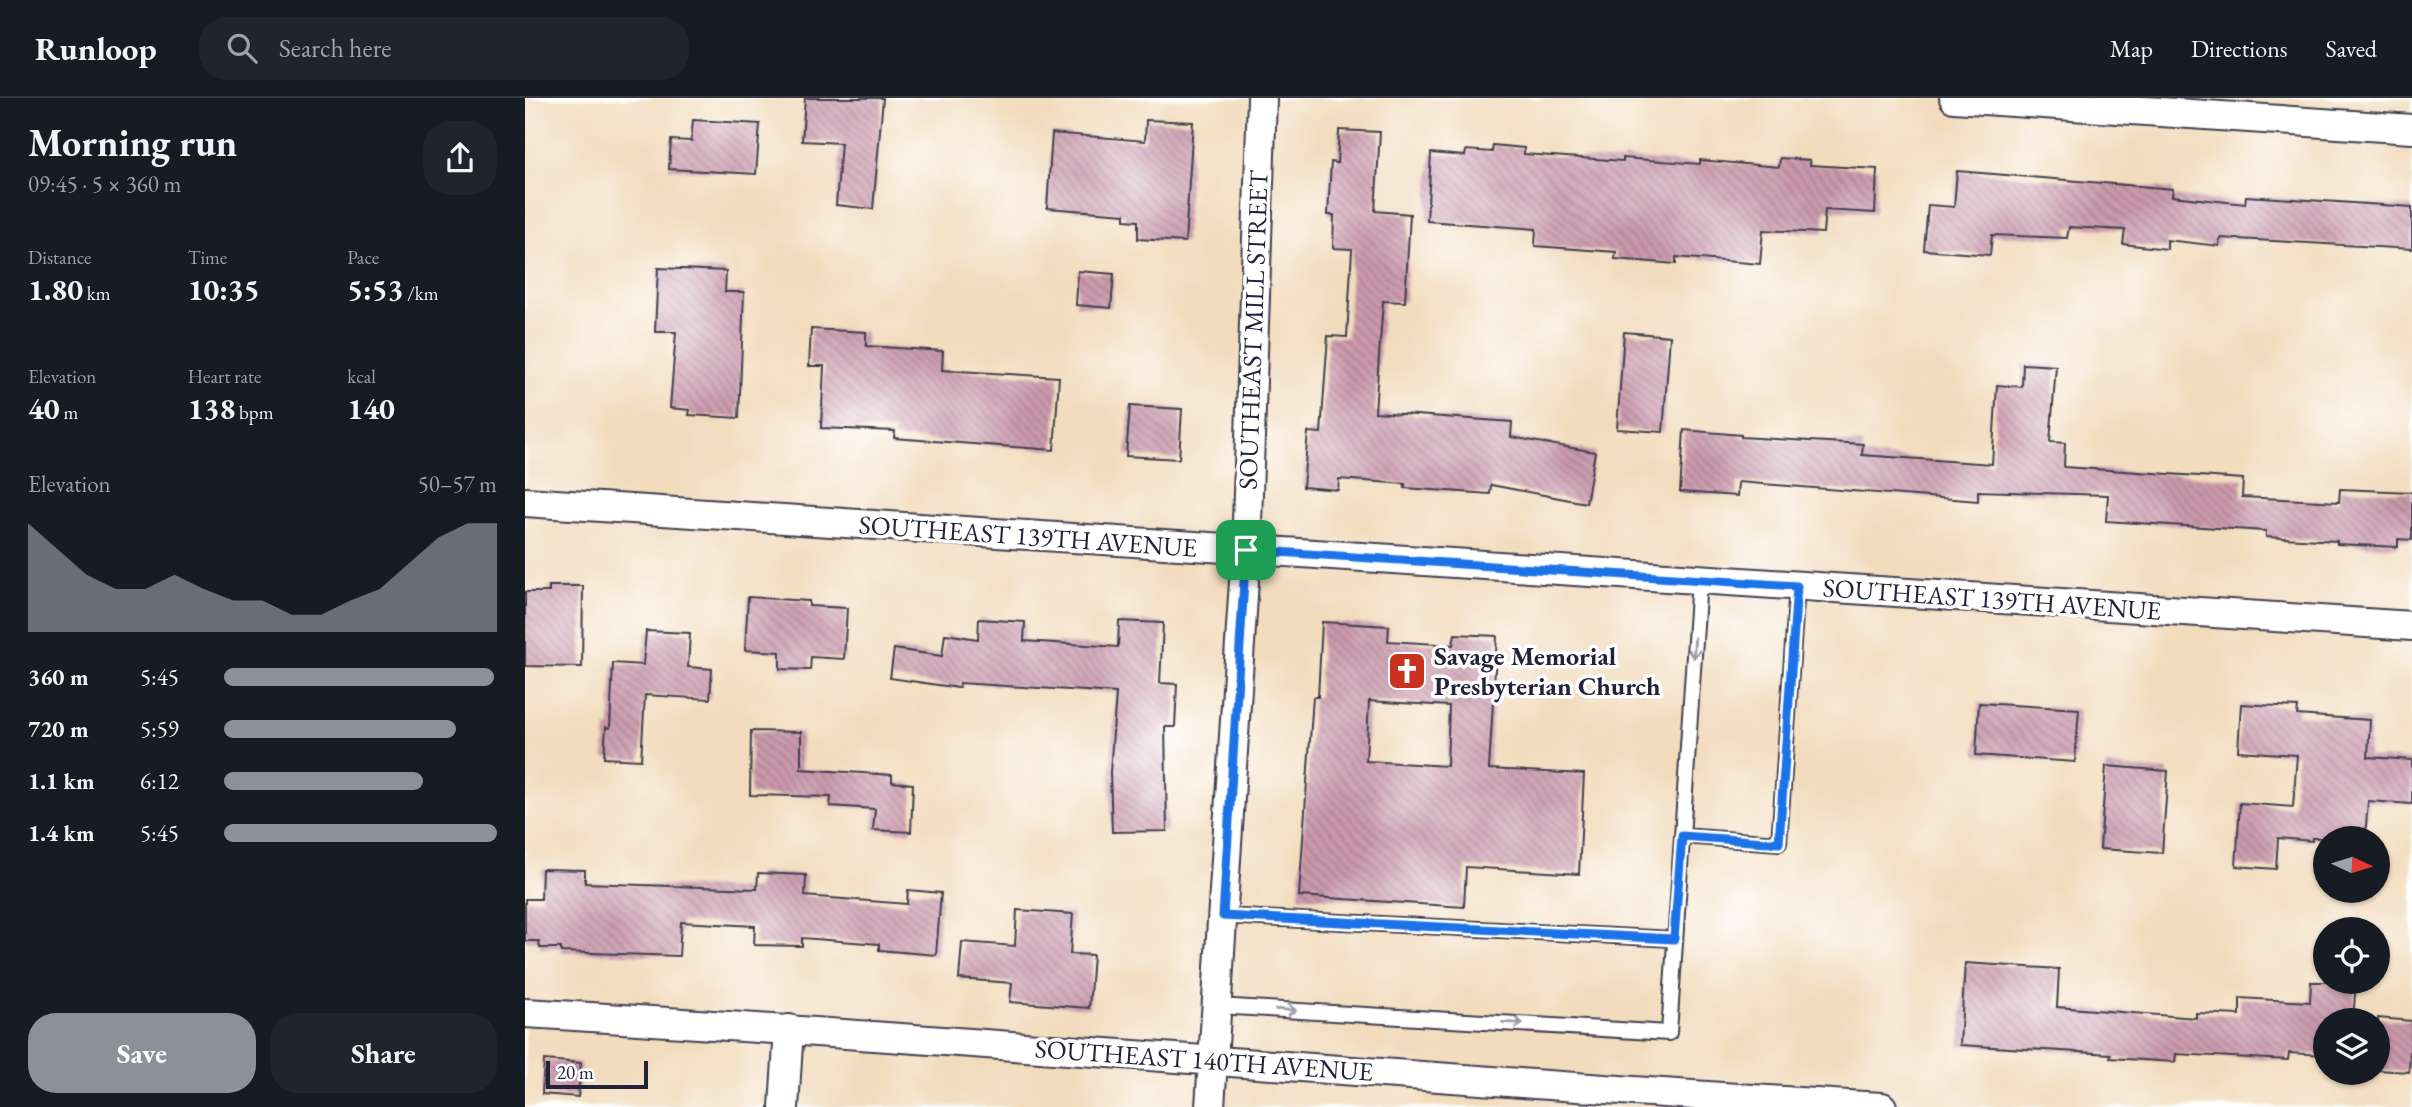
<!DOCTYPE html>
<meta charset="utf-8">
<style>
:root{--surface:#171b24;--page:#20242c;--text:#f1f3f6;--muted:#9ea1a6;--line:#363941;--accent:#8c9099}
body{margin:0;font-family:"EB Garamond",serif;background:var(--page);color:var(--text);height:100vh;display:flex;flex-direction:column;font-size:26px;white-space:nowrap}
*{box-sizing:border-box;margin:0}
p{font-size:23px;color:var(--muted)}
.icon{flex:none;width:38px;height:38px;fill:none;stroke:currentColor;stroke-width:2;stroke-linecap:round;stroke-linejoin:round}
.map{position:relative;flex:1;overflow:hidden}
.panel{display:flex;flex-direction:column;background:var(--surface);width:525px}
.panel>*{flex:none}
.needle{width:46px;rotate:94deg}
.tools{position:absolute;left:1788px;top:728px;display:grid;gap:14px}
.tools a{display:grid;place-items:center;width:77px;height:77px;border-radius:50%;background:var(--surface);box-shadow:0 2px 5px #0004;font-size:35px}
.scale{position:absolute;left:21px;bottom:18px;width:102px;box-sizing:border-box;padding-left:7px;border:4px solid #22223b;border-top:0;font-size:19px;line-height:24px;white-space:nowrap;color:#22223b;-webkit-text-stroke:5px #fff;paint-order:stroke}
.pin{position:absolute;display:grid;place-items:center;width:60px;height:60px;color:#fff;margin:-30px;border-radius:14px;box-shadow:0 4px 10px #0006}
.round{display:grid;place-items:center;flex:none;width:74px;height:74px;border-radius:28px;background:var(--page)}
.summary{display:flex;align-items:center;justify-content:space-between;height:119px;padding:0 28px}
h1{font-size:38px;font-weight:700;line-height:52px}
.figures{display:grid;grid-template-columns:repeat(3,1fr);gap:10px;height:119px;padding:7px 28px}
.figures div{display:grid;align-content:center}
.figures b{font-size:30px;font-weight:700}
.figures small{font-size:19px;font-weight:400}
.figures p{font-size:19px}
.chart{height:196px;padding:14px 28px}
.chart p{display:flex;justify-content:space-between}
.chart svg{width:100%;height:126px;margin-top:7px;fill:var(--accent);opacity:.7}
.action{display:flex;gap:14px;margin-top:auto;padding:14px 28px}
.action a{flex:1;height:80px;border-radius:28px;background:var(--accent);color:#fff;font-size:28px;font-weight:700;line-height:80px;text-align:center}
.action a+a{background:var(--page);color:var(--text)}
ul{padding:0 28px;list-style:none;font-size:23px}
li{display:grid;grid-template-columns:112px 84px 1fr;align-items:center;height:52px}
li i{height:18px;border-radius:9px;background:var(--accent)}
header{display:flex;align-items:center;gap:42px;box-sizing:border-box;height:98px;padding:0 35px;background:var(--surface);border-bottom:2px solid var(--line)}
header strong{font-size:33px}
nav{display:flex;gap:38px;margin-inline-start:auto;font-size:24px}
.search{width:490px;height:63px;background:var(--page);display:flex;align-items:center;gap:18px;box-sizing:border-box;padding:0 24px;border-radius:28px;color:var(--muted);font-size:26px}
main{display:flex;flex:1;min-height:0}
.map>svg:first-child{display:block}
.building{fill:url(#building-back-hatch);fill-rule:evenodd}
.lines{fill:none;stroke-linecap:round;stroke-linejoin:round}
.lane-casing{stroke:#413e4e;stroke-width:18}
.street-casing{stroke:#413e4e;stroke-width:32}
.lane{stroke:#fff;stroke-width:14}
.street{stroke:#fff;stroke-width:28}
.oneway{stroke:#9c9ca7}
.route-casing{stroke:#fff;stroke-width:14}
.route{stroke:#1a73e8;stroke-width:9}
.labels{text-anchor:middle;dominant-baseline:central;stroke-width:7;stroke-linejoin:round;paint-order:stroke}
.street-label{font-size:26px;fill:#22223b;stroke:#fff}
.poi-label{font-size:26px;font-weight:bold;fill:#22223b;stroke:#fff;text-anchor:start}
</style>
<header>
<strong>Runloop</strong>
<div class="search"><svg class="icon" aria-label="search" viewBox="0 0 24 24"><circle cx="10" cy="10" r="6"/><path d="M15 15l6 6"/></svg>Search here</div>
<nav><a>Map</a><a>Directions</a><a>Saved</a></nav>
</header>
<main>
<section class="panel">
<div class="summary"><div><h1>Morning run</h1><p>09:45 · 5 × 360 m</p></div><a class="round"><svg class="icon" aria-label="share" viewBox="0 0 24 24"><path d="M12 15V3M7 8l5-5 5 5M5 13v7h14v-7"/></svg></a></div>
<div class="figures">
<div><p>Distance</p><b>1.80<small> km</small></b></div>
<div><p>Time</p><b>10:35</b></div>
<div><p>Pace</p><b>5:53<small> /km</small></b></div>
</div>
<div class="figures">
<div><p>Elevation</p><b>40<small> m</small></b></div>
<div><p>Heart rate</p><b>138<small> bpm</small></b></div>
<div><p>kcal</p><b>140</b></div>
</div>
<div class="chart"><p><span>Elevation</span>50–57 m</p>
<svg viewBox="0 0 160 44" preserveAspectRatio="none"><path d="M0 44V6L10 15L20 24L30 29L40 29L50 24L60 29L70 33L80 33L90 38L100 38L110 33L120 29L130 20L140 11L150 6L160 6V44z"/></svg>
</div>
<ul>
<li><b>360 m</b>5:45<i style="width:99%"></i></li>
<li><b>720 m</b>5:59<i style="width:85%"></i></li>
<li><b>1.1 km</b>6:12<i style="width:73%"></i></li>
<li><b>1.4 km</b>5:45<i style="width:100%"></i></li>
</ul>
<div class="action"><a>Save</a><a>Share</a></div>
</section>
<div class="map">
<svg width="1887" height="1009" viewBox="0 0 1887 1009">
<defs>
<pattern id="building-back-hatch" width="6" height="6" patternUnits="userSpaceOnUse" patternTransform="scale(1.75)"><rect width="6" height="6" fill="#ca9aac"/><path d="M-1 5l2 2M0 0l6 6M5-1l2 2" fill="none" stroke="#a47d8d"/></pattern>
</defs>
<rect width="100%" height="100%" fill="#fff"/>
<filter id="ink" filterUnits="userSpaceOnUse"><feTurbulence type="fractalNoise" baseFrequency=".0143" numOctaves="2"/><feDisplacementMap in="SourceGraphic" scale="14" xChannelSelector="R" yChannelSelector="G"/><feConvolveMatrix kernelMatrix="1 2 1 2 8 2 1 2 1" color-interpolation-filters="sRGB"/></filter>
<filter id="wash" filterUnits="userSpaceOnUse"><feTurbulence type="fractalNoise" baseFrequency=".00686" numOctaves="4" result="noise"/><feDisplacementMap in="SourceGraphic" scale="28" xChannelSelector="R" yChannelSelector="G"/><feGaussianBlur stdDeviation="1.57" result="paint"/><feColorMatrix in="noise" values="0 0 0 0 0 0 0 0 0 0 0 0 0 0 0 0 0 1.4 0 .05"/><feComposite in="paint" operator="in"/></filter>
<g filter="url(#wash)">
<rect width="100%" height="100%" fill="#f2dcbd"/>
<g id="blocks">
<path class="building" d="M 280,0 L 358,0 L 348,111 L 311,107 L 316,45 L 277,43 Z
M 168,22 L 235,26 L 231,76 L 144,71 L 146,42 L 166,43 Z
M 621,22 L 668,24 L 660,144 L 613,141 L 613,123 L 600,122 L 600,116 L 522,110 L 527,35 L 620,43 Z
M 814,32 L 855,34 L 850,113 L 885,116 L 880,204 L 858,203 L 850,314 L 987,324 L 986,339 L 1070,354 L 1061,405 L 966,387 L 965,396 L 880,390 L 880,386 L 814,381 L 813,392 L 778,389 L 783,334 L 796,335 L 803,238 L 822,239 L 827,151 L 808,150 L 809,117 L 803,117 L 806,64 L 812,65 Z
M 968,47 L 999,50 L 999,56 L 1098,63 L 1098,60 L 1175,66 L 1175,62 L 1254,69 L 1255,60 L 1285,62 L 1285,67 L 1352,71 L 1350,115 L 1300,112 L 1298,135 L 1238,132 L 1235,166 L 1151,159 L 1151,166 L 1090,161 L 1091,154 L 1010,148 L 1011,131 L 902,123 L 906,55 L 940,58 L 941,52 L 967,54 Z
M 1432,73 L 1648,91 L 1647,98 L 1720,106 L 1721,98 L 1887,109 L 1887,151 L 1695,140 L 1694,148 L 1642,142 L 1642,151 L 1598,146 L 1600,132 L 1544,129 L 1542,140 L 1467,137 L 1465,157 L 1399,152 L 1403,107 L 1429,109 Z
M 133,170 L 201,173 L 200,194 L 219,194 L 214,320 L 164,317 L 165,312 L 145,310 L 151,234 L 130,234 Z
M 553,173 L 589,176 L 586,210 L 551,207 Z
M 286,231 L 341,234 L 341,248 L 418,253 L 417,272 L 534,279 L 529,352 L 369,340 L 370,333 L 296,330 L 299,268 L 284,268 Z
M 1099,234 L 1145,238 L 1138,334 L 1092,331 Z
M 1498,266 L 1531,268 L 1525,344 L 1540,345 L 1539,369 L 1718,381 L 1717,399 L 1814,404 L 1815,391 L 1887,394 L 1887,442 L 1873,441 L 1873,449 L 1812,446 L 1812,443 L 1741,439 L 1741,433 L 1581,423 L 1583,397 L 1453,393 L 1453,403 L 1213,384 L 1212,398 L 1155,394 L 1159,332 L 1216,337 L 1216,339 L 1338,346 L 1337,357 L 1467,366 L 1472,287 L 1497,289 Z
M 605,308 L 657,311 L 654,361 L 601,358 Z
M 24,488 L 58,488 L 57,569 L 0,568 L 0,494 L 24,494 Z
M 223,499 L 284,503 L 284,508 L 322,510 L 319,561 L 286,559 L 285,572 L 255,571 L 255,554 L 220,552 Z
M 454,521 L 500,524 L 499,543 L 593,549 L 594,523 L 638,525 L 635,585 L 652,586 L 650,629 L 640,629 L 642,733 L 587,734 L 585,674 L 591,595 L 435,585 L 434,590 L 365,580 L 369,551 L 417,558 L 420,536 L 453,541 Z
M 797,524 L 864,528 L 863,543 L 928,547 L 930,536 L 972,538 L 964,671 L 1059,676 L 1054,776 L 941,769 L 939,809 L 774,798 L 788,599 L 793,599 ZM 844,603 L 924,608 L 922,668 L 841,663 Z
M 121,533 L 165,535 L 163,569 L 187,571 L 185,601 L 120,597 L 116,662 L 79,660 L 81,629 L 85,630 L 88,565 L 118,567 Z
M 1454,605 L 1554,611 L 1550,664 L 1451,657 Z
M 1716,606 L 1773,609 L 1772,617 L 1845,622 L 1843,659 L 1887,662 L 1887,706 L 1843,703 L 1840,740 L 1787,740 L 1787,743 L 1753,740 L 1751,771 L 1711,768 L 1715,705 L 1768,709 L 1772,657 L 1713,653 Z
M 226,633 L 276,634 L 276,671 L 367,677 L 367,684 L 388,686 L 386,734 L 348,732 L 350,711 L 305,708 L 306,699 L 225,697 Z
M 1581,668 L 1643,673 L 1637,755 L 1575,751 Z
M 17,771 L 60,772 L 60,785 L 232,791 L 233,775 L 281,777 L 280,798 L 382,806 L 383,792 L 416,795 L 411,857 L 354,852 L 354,846 L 277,840 L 277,848 L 229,847 L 230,828 L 156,824 L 154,858 L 36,854 L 36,850 L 15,850 L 14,843 L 0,843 L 0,801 L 16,801 Z
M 492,812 L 548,816 L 545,856 L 568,857 L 564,910 L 485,904 L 487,885 L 434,881 L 437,844 L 490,848 Z
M 1440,865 L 1534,871 L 1532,909 L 1671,920 L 1671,915 L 1715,917 L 1715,900 L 1785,904 L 1786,884 L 1831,884 L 1828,922 L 1801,922 L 1801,957 L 1764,955 L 1763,962 L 1651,956 L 1650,964 L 1585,960 L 1586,956 L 1435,947 Z
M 1853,920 L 1887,923 L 1884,974 L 1853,972 Z
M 19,962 L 56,965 L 53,999 L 17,996 Z"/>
</g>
</g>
<g filter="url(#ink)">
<use href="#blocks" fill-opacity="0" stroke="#413e4e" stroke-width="2"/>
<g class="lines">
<defs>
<path id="lane" d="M 1157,738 L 1254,745 L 1272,488
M 698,818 L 1149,841
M 692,908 L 1144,935 L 1174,482"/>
<path id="street" d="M 1429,0 L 1887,31
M 0,404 L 1887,528
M 0,915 C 453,942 904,982 1357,1009
M 259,1009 L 264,931
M 685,1009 L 721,452 L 737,0"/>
</defs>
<use href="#lane" class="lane-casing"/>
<use href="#street" class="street-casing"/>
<use href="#lane" class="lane"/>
<use href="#street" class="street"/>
</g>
<defs><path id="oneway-shaft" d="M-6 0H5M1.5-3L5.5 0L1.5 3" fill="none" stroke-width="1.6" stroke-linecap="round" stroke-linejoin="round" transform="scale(1.75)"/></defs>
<g class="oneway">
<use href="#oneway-shaft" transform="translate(1169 550) rotate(94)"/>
<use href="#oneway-shaft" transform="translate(761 912) rotate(3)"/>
<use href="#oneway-shaft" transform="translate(988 925) rotate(3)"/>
</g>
</g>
<g class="lines" filter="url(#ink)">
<defs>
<path id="route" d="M 721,452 L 1272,488 L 1254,745 L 1157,738 L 1149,841 L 698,818 Z"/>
</defs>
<use href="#route" class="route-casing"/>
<use href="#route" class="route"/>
</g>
<defs>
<symbol id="church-square" viewBox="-11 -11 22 22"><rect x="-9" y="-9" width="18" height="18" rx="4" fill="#c8321e" stroke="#fff"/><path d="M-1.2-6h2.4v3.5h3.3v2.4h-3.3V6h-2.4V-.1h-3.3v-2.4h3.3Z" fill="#fff"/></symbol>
</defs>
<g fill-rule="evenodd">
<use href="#church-square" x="860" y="551" width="44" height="44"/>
</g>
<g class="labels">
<g class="street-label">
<text transform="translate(728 232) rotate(-88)">SOUTHEAST MILL STREET</text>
<text transform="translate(503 438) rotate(4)">SOUTHEAST 139TH AVENUE</text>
<text transform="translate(1467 501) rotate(4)">SOUTHEAST 139TH AVENUE</text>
<text transform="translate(679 962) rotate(4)">SOUTHEAST 140TH AVENUE</text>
</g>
<g class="poi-label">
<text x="909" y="558">Savage Memorial<tspan x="909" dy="30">Presbyterian Church</tspan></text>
</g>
</g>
</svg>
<div class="tools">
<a><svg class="needle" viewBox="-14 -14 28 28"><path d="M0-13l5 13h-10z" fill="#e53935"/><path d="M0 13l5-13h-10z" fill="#9ea1a6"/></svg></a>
<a><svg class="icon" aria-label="locate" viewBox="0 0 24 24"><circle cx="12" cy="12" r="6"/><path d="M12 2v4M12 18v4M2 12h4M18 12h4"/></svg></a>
<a><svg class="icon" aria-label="layers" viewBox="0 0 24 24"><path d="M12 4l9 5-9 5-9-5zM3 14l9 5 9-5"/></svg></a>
</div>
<div class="scale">20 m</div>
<div class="pin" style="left:721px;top:452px;background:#1e9e55"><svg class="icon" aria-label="arrive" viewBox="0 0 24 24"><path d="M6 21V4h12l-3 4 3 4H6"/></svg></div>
</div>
</main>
